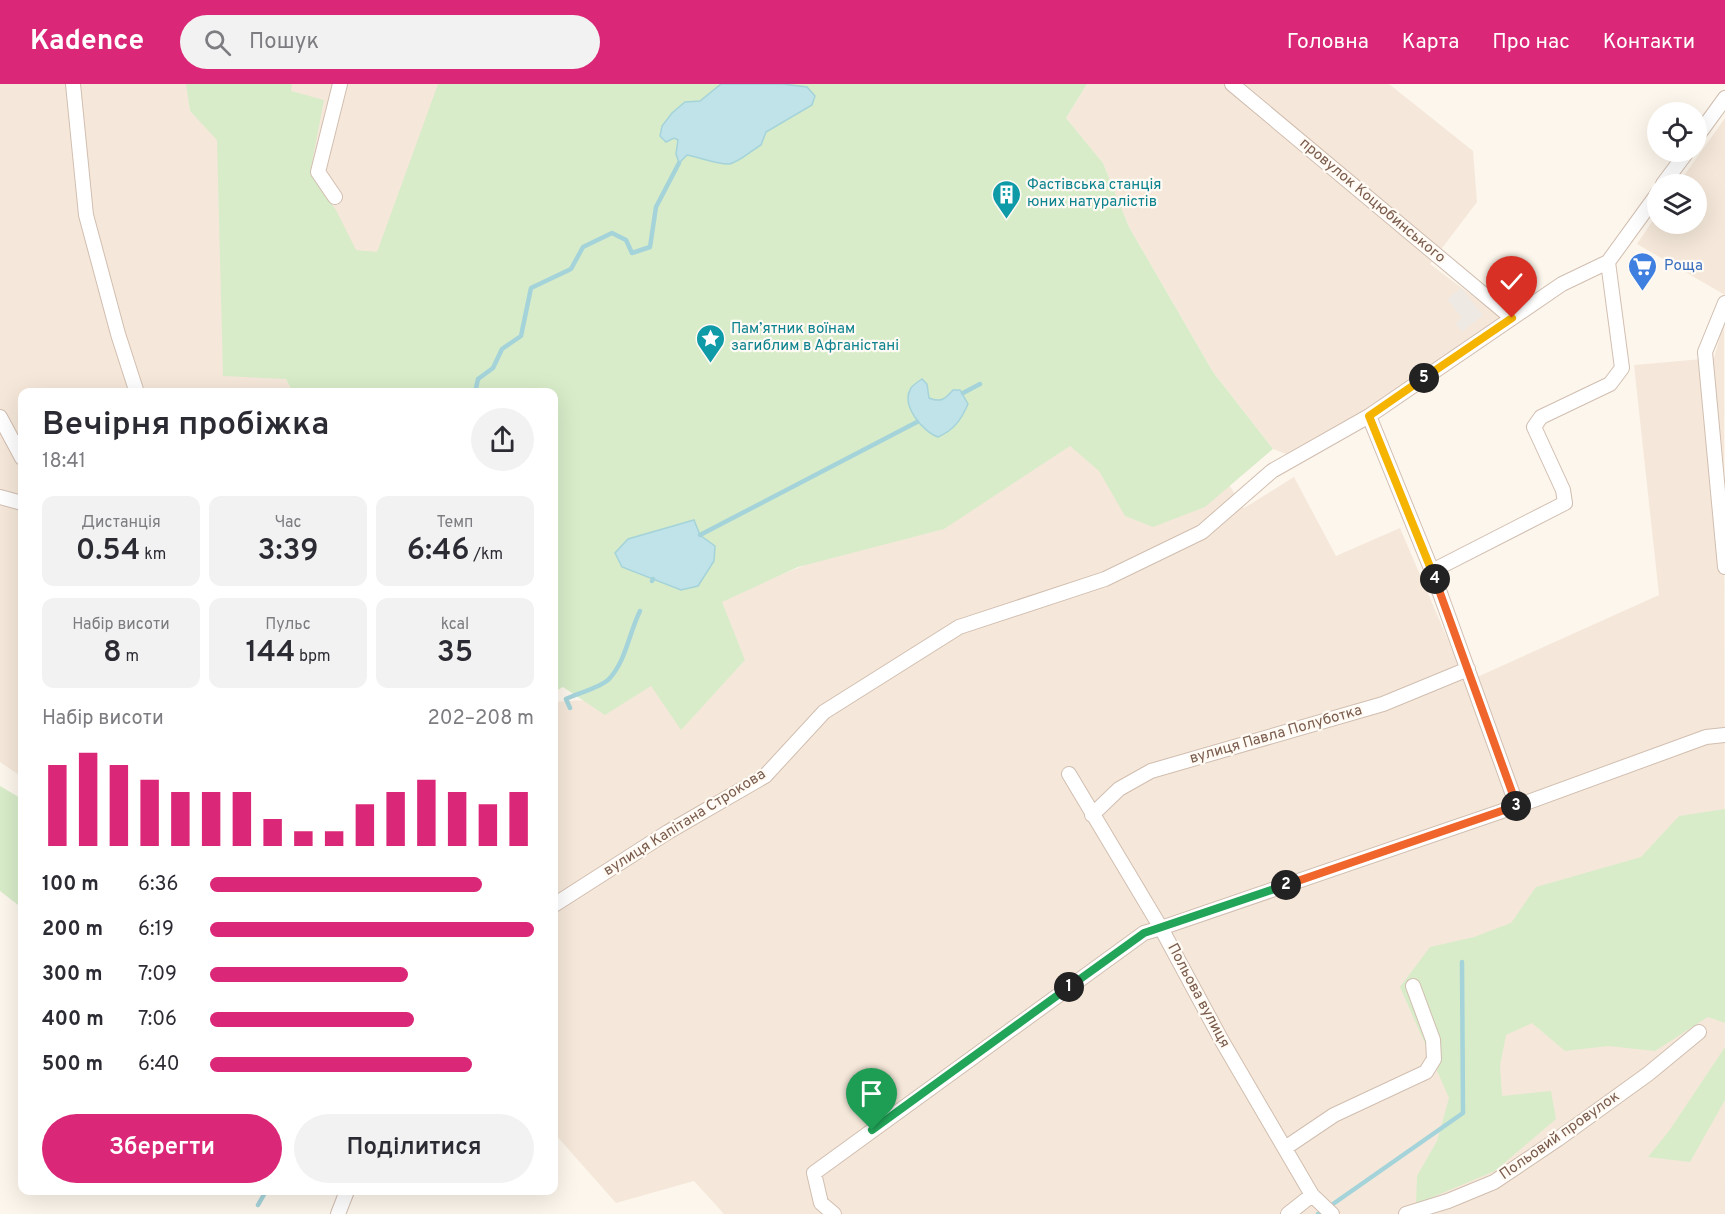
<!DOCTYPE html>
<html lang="uk">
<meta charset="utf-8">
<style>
:root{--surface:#fff;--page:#f2f2f3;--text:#2b2b33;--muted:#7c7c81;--accent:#db2777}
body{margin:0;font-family:Overpass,sans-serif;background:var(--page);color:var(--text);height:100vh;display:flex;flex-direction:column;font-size:22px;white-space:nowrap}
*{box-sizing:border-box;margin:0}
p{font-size:20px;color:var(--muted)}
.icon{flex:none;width:33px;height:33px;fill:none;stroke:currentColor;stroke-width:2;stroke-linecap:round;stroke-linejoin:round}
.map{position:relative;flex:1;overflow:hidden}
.panel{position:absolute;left:18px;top:304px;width:540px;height:807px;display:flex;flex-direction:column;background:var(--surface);border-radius:12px;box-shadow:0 6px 24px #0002}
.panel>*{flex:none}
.fabs{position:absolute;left:1647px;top:18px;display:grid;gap:12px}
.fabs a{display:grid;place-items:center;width:60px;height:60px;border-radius:50%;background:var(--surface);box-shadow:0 6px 24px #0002;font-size:30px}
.pin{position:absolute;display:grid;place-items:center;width:51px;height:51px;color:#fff;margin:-62px -26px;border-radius:50% 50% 50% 0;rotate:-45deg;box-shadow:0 0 6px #0007}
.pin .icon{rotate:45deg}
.km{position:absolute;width:30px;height:30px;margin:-15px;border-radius:50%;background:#222;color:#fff;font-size:16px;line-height:30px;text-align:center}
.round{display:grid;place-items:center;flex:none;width:63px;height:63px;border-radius:32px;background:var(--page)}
.summary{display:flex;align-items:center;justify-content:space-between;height:102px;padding:0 24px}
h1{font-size:33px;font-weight:600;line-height:45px}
.stats{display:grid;grid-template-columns:repeat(3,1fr);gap:9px;height:102px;padding:6px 24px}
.stats div{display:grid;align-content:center;border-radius:12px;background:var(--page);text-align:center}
.stats b{font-size:30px;font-weight:600}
.stats small{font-size:16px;font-weight:400}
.stats p{font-size:16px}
.chart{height:168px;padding:12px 24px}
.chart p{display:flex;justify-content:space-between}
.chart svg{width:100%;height:108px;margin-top:6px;stroke:var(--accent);stroke-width:6}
.action{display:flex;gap:12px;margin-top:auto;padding:12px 24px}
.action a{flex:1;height:69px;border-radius:36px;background:var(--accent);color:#fff;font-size:24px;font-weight:600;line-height:69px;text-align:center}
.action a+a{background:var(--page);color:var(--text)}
ul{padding:0 24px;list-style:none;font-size:20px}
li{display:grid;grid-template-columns:96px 72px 1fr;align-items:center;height:45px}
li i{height:15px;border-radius:8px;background:var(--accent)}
header{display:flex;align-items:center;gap:36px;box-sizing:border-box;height:84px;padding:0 30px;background:var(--accent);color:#fff}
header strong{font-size:28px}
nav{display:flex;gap:33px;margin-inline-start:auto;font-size:21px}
.search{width:420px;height:54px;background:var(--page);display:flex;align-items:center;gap:15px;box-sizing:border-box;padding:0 21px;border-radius:33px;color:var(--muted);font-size:22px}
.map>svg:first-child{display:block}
.residential{fill:#f5e8da}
.industrial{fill:#efe9e4}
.green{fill:#d8ecc9}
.water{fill:#bfe3e8;stroke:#a5d3da;stroke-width:1.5}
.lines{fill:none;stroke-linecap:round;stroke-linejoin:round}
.stream{stroke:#a5d3da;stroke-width:4.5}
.minor-casing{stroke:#d1beb0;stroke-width:16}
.minor{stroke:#fff;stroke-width:14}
.split-1-casing{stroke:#fff;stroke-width:12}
.split-2-casing{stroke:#fff;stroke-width:12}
.split-3-casing{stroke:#fff;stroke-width:12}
.split-4-casing{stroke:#fff;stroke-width:12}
.split-5-casing{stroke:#fff;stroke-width:12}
.split-6-casing{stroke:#fff;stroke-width:12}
.split-1{stroke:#22a559;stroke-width:8}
.split-2{stroke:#22a559;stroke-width:8}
.split-3{stroke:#f0652b;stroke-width:8}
.split-4{stroke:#f0652b;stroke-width:8}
.split-5{stroke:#f5b400;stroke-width:8}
.split-6{stroke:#f5b400;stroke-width:8}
.labels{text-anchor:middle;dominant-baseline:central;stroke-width:4.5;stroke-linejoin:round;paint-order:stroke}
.culture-label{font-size:15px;fill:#0d838f;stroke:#fffaf3;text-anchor:start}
.street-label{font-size:15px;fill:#7a5c4d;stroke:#fffaf3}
.shop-label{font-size:15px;fill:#366cbe;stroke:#fffaf3;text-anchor:start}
</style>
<header>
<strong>Kadence</strong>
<div class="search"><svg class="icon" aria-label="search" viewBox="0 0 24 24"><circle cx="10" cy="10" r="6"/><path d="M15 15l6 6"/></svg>Пошук</div>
<nav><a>Головна</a><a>Карта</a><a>Про нас</a><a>Контакти</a></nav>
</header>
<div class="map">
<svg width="1725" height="1130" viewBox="0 0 1725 1130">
<rect width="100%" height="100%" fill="#fdf6ec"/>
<path class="residential" d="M 0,0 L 187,0 L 190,27 L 217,55 L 286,295 L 293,309 L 22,309 L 22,693 L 0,678 Z
M 277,0 L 452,0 L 421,164 L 345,199 Z
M 1087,0 L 1389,0 L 1473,67 L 1477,118 L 1430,180 L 1503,235 L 1368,329 L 1289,371 L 1273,365 L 1213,288 L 1129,143 L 1103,79 L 1066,34 Z
M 1725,34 L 1725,211 L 1637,160 L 1657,130 L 1658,140 L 1696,140 L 1696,100 L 1678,100 Z
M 1724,237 L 1725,1130 L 724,1130 L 694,1097 L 616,1119 L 554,1049 L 554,618 L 615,614 L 715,517 L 942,426 L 1166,304 L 1244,424 L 1294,393 L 1336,472 L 1400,444 L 1466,598 L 1659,511 L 1634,281 L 1714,274 Z"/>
<path class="industrial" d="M 1461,204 L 1483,231 L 1462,248 L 1455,239 L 1462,234 L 1447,215 Z"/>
<path class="green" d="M 186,0 L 292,0 L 291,7 L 324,16 L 310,89 L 336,126 L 356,166 L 377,168 L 438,0 L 1087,0 L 1066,34 L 1103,79 L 1129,143 L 1213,288 L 1273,365 L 1205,423 L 1153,443 L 1125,432 L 1099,387 L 1070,362 L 944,445 L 798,483 L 722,518 L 745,576 L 681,646 L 651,602 L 605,631 L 563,603 L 554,608 L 554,309 L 293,309 L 286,295 L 223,292 L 217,56 L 190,27 Z
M 0,702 L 22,715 L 22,824 L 0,807 Z
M 1725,725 L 1725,939 L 1708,933 L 1655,967 L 1608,962 L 1565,967 L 1532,939 L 1506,951 L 1500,982 L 1502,1012 L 1551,1007 L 1556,1035 L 1495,1087 L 1416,1120 L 1417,1092 L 1437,1057 L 1449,1014 L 1400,903 L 1430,863 L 1474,853 L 1511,839 L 1536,803 L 1641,773 L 1679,732 Z
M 1725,963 L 1725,1016 L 1690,1078 L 1648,1073 L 1669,1047 Z"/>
<path class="water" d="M 721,0 L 783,0 L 807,3 L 815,12 L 812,21 L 766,48 L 761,61 C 752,66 738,79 729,80 C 720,81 698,73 687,71 L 679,79 L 676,70 L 678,56 L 674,54 L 666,58 L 660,52 L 662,42 L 672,29 L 685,18 L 700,17 Z
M 922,295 L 927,300 L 929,314 C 941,319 945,315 953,306 L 960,306 L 968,320 C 961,336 954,346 938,353 C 923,348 900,321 911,304 C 913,301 919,297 922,295 Z
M 694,436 L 700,451 L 715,462 L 714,477 L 698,502 L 681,506 L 622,483 L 615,469 L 628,455 Z"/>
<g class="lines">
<path class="stream" d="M 475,309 L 478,295 L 493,284 L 502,265 L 521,252 L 531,204 L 571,185 L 583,163 L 612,149 L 626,156 L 632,169 L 650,163 L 656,123 L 679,79
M 963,309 L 980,300
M 700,451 L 917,338
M 652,497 L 653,495
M 570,624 L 566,615 C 576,610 602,603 609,595 C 626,577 629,549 640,527
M 1333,1120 L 1463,1029 L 1462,878
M 258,1121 L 266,1107
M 1318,1130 L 1320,1129"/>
<defs>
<path id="minor" d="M 73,0 L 86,131 L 118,250 L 137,309
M 1232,0 L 1512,234
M 1696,54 L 1725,14
M 1663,100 L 1687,68
M 335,113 L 318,88 L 340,0
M 1725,219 L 1705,268 L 1725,483
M 1369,332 L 1432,487 L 1517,722
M 0,333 L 22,374
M 0,413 L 22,419
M 1432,487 L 1565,419 L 1563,406 L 1534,343 L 1541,333 L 1610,300 L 1622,284 L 1608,178
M 1069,690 L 1161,844 L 1222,957 L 1312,1111 L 1332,1130
M 1092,731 L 1119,705 L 1151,687 L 1383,620 L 1468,585
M 554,821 L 668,748 L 765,692 L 824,628 L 959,543 L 1105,495 L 1202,448 L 1272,387 L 1369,332 L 1562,200 L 1608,178 L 1658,109
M 1285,1064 L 1334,1031 L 1426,988 L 1434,975 L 1433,956 L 1413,902
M 338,1130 L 347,1107
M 834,1130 L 821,1119 L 814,1089 L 1144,849 L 1161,844 L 1517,722 L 1706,653 L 1725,651
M 1288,1130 L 1312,1111
M 1406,1130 L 1448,1117 L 1494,1098 L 1558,1055 L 1648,990 L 1699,948"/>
</defs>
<use href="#minor" class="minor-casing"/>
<use href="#minor" class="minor"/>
</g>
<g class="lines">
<defs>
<path id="split-1" d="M 872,1046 L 1069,903"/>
<path id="split-2" d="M 1069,903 L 1144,849 L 1286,801"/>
<path id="split-3" d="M 1286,801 L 1516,722"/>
<path id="split-4" d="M 1435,495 L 1517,722 L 1516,722"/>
<path id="split-5" d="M 1424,294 L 1369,332 L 1435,495"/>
<path id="split-6" d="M 1424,294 L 1512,234"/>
</defs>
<use href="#split-1" class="split-1-casing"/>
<use href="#split-2" class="split-2-casing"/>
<use href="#split-3" class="split-3-casing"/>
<use href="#split-4" class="split-4-casing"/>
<use href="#split-5" class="split-5-casing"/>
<use href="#split-6" class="split-6-casing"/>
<use href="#split-1" class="split-1"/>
<use href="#split-2" class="split-2"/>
<use href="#split-3" class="split-3"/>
<use href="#split-4" class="split-4"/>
<use href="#split-5" class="split-5"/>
<use href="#split-6" class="split-6"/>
</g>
<defs>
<symbol id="building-pin" viewBox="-11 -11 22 30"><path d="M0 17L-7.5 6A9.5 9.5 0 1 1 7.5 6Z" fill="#0f9aa8" stroke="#fffaf3"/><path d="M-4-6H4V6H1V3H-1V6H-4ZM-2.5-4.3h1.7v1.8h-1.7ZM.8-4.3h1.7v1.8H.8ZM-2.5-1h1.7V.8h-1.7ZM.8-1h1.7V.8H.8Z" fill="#fff"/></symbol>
<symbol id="supermarket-pin" viewBox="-11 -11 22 30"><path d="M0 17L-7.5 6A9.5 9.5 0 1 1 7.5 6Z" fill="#3f7fe0" stroke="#fffaf3"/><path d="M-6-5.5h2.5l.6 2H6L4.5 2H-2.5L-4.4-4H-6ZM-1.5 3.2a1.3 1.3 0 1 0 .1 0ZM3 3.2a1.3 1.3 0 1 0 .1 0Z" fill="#fff"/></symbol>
<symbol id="sight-pin" viewBox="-11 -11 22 30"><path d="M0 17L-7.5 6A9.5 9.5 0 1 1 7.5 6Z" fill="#0f9aa8" stroke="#fffaf3"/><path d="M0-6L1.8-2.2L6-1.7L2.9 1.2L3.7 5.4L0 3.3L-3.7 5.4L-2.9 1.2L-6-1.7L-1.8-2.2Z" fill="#fff"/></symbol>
</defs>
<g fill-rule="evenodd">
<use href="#building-pin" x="990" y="94" width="33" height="45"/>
<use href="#supermarket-pin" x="1626" y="166" width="33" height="45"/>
<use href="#sight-pin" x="694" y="238" width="33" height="45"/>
</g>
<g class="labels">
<g class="culture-label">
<text x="1027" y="101">Фастівська станція<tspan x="1027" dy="17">юних натуралістів</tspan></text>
<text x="731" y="245">Пам’ятник воїнам<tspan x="731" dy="17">загиблим в Афганістані</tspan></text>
</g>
<g class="street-label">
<text transform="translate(1372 117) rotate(40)">провулок Коцюбинського</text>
<text transform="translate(1276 651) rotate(-16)">вулиця Павла Полуботка</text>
<text transform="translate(685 739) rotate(-32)">вулиця Капітана Строкова</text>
<text transform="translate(1198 912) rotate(62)">Польова вулиця</text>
<text transform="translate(1560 1052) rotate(-35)">Польовий провулок</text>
</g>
<g class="shop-label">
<text x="1664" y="182">Роща</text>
</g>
</g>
</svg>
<div class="fabs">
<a><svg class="icon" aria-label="locate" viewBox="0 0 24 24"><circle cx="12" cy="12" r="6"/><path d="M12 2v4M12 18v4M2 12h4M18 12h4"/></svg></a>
<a><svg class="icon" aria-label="layers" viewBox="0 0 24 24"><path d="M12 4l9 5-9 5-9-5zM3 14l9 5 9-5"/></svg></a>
</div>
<div class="pin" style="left:872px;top:1046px;background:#1e9e55"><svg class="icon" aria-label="arrive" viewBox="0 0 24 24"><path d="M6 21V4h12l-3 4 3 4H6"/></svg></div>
<div class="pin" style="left:1512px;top:234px;background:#d93025"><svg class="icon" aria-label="check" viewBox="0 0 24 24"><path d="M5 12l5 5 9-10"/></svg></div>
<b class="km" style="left:1069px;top:903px">1</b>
<b class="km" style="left:1286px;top:801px">2</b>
<b class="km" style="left:1516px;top:722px">3</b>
<b class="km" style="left:1435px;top:495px">4</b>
<b class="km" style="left:1424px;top:294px">5</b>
<section class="panel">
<div class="summary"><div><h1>Вечірня пробіжка</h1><p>18:41</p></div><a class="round"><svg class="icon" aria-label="share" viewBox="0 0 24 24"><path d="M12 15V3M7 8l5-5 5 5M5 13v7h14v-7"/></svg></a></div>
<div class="stats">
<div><p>Дистанція</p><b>0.54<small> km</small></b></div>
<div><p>Час</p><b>3:39</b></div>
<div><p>Темп</p><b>6:46<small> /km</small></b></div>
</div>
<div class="stats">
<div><p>Набір висоти</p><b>8<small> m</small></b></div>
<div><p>Пульс</p><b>144<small> bpm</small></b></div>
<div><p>kcal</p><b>35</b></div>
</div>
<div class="chart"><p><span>Набір висоти</span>202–208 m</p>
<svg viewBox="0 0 160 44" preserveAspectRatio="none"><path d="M5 44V11M15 44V6M25 44V11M35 44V17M45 44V22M55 44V22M65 44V22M75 44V33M85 44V38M95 44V38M105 44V27M115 44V22M125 44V17M135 44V22M145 44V27M155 44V22"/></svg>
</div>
<ul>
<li><b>100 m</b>6:36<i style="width:84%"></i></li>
<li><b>200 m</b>6:19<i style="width:100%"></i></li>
<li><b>300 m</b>7:09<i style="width:61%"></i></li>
<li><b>400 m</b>7:06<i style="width:63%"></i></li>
<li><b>500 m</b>6:40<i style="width:81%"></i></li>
</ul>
<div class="action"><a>Зберегти</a><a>Поділитися</a></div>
</section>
</div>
